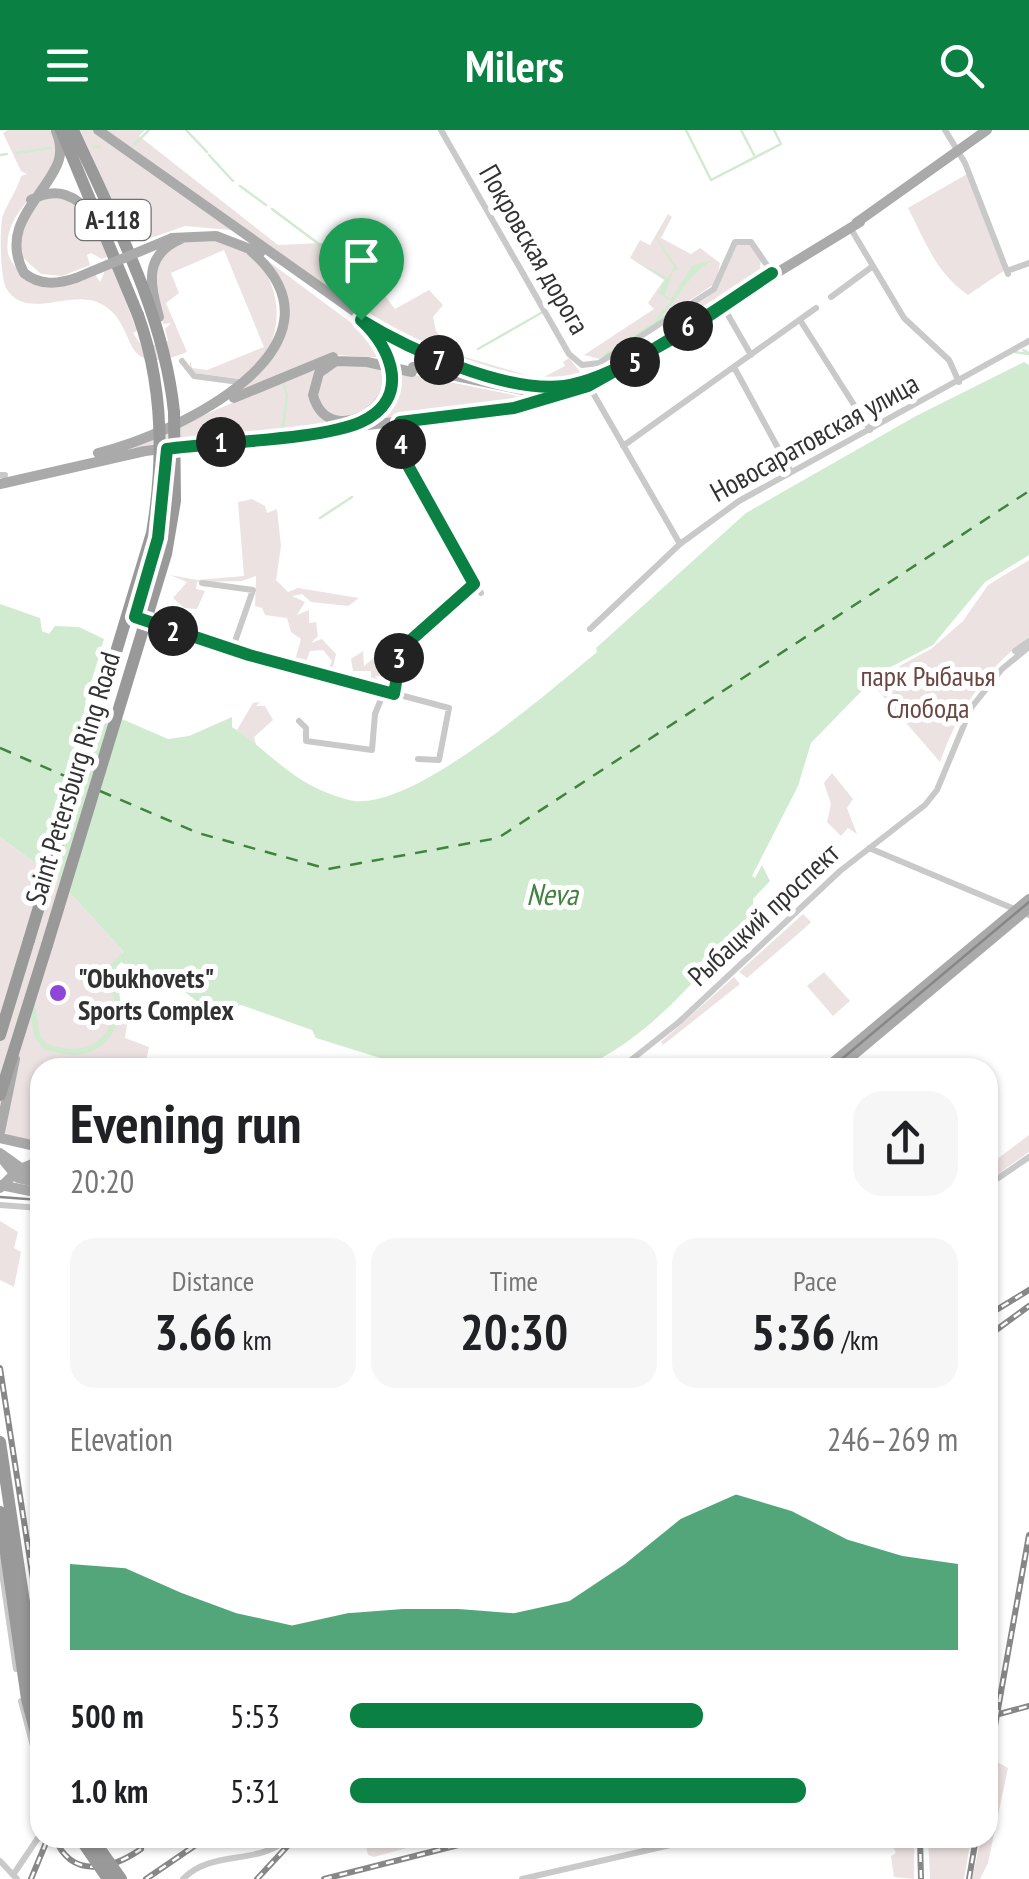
<!DOCTYPE html>
<meta charset="utf-8">
<style>
:root{--surface:#fff;--page:#f6f6f6;--text:#202124;--muted:#757577;--accent:#0b8043}
body{margin:0;font-family:"PT Sans Narrow",sans-serif;background:var(--page);color:var(--text);height:100vh;display:flex;flex-direction:column;font-size:38px;white-space:nowrap}
*{box-sizing:border-box;margin:0}
p{font-size:32px;color:var(--muted)}
.icon{flex:none;width:55px;height:55px;fill:none;stroke:currentColor;stroke-width:2;stroke-linecap:round;stroke-linejoin:round}
.map{position:relative;flex:1;overflow:hidden}
.sheet{position:absolute;left:30px;top:928px;width:968px;height:790px;display:flex;flex-direction:column;background:var(--surface);border-radius:30px;box-shadow:0 2px 8px #0004}
.sheet>*{flex:none}
.pin{position:absolute;display:grid;place-items:center;width:85px;height:85px;color:#fff;margin:-102px -42px;border-radius:50% 50% 50% 0;rotate:-45deg;box-shadow:0 0 10px #0007}
.pin .icon{rotate:45deg}
.km{position:absolute;width:50px;height:50px;margin:-25px;border-radius:50%;background:#222;color:#fff;font-size:28px;line-height:50px;text-align:center}
.round{display:grid;place-items:center;flex:none;width:105px;height:105px;border-radius:30px;background:var(--page)}
.summary{display:flex;align-items:center;justify-content:space-between;height:170px;padding:0 40px}
h1{font-size:55px;font-weight:700;line-height:75px}
.stats{display:grid;grid-template-columns:repeat(3,1fr);gap:15px;height:170px;padding:10px 40px}
.stats div{display:grid;align-content:center;border-radius:25px;background:var(--page);text-align:center}
.stats b{font-size:50px;font-weight:700}
.stats small{font-size:28px;font-weight:400}
.stats p{font-size:28px}
.chart{height:280px;padding:20px 40px}
.chart p{display:flex;justify-content:space-between}
.chart svg{width:100%;height:180px;margin-top:10px;fill:var(--accent);opacity:.7}
ul{padding:0 40px;list-style:none;font-size:32px}
li{display:grid;grid-template-columns:160px 120px 1fr;align-items:center;height:75px}
li i{height:25px;border-radius:12px;background:var(--accent)}
header{display:flex;justify-content:space-between;align-items:center;height:130px;padding:0 40px;background:var(--accent);color:#fff;font-size:45px;font-weight:700}
.map>svg:first-child{display:block}
.green{fill:#ede2e2}
.water{fill:#d1ebd0}
.lines{fill:none;stroke-linecap:round;stroke-linejoin:round}
.stream{stroke:#d1ebd0;stroke-width:2.5}
.river{stroke:#d1ebd0;stroke-width:6}
.ferry{stroke:#428240;stroke-width:2.5;stroke-dasharray:12 10;stroke-linecap:butt}
.minor{stroke:#c9c9c9;stroke-width:6}
.major{stroke:#aaa;stroke-width:10}
.highway{stroke:#999;stroke-width:12}
.tram{stroke:#878787;stroke-width:2.5}
.rail-casing{stroke:#878787;stroke-width:6}
.rail{stroke:#fff;stroke-width:2.5;stroke-dasharray:8;stroke-linecap:butt}
.major-bridge{stroke:#aaa;stroke-width:10}
.highway-bridge{stroke:#999;stroke-width:12}
.route-casing{stroke:#fff;stroke-width:20}
.route{stroke:#0b8043;stroke-width:12}
.poi-dot{fill:#8f45d8;stroke:#fff;stroke-width:4}
.labels{text-anchor:middle;dominant-baseline:central;stroke-width:10;stroke-linejoin:round;paint-order:stroke}
.shield{fill:#fff;stroke:#707070;stroke-width:2.5}
.shield-label{font-size:25px;font-weight:bold;fill:#323232}
.street-label{font-size:28px;fill:#323232;stroke:#fff}
.park-label{font-size:28px;fill:#6b4642;stroke:#fff}
.poi-label{font-size:28px;font-weight:bold;fill:#323232;stroke:#fff;text-anchor:start}
.water-label{font-size:30px;font-style:italic;fill:#428240;stroke:#fff}
</style>
<header><svg class="icon" aria-label="menu" viewBox="0 0 24 24"><path d="M4 6h16M4 12h16M4 18h16"/></svg>Milers<svg class="icon" aria-label="search" viewBox="0 0 24 24"><circle cx="10" cy="10" r="6"/><path d="M15 15l6 6"/></svg></header>
<div class="map">
<svg width="1029" height="1749" viewBox="0 0 1029 1749">
<rect width="100%" height="100%" fill="#fff"/>
<path class="green" d="M 8,0 L 52,0 C 74,55 0,69 8,124 C 12,134 18,142 28,148 C 53,163 70,156 95,144 L 100,152 L 105,140 L 112,136 L 137,201 L 133,203 L 143,218 L 168,211 L 165,199 L 171,193 L 163,194 L 152,155 L 158,128 C 166,123 175,113 184,111 C 265,84 314,201 241,249 L 195,243 L 190,239 L 190,230 L 192,238 L 207,240 L 264,217 L 224,120 L 171,143 L 179,163 L 166,173 L 187,222 C 113,252 143,191 97,172 C 68,160 23,192 5,156 C 0,139 0,105 2,88 C 7,73 17,61 21,46 L 27,44 L 21,41 L 3,3 Z
M 80,0 L 95,0 L 231,100 L 185,96 L 148,109 L 143,99 L 132,113 Z
M 105,0 L 145,0 L 139,6 L 278,115 L 344,112 L 395,179 L 429,160 L 443,175 L 433,187 L 436,201 L 455,224 L 540,249 L 565,236 L 563,232 L 569,228 L 585,248 L 537,252 L 455,232 L 402,213 Z
M 967,44 L 1005,140 L 968,165 C 935,142 926,112 908,78 Z
M 65,66 L 92,89 L 109,126 L 102,129 L 91,123 L 87,125 L 90,135 L 62,146 L 41,144 L 19,124 L 19,88 L 34,71 Z
M 668,84 L 672,87 L 661,108 L 691,124 L 700,118 L 720,133 L 716,153 L 600,229 L 584,225 L 654,179 L 648,173 L 664,150 L 630,128 L 640,110 L 650,115 Z
M 748,113 L 761,131 L 759,145 L 667,202 L 663,197 L 716,161 L 737,114 Z
M 264,128 L 369,206 L 385,228 L 336,225 L 236,263 L 271,229 L 284,176 Z
M 327,231 L 314,245 L 309,268 L 321,287 L 338,294 L 136,320 L 134,316 Z
M 342,233 L 387,240 L 383,263 L 360,286 L 334,288 L 316,271 L 320,244 Z
M 400,242 L 538,270 L 369,291 L 390,275 Z
M 252,369 L 265,376 L 267,383 L 277,379 L 281,416 L 276,450 L 288,462 L 298,458 L 359,468 L 348,476 L 311,472 L 302,464 L 292,466 L 305,472 L 297,485 L 309,480 L 309,493 L 316,492 L 318,506 L 311,513 L 322,509 L 336,524 L 331,545 L 326,544 L 332,531 L 323,520 L 310,521 L 304,537 L 294,534 L 301,509 L 291,502 L 287,488 L 265,485 L 262,478 L 255,476 L 256,446 L 242,451 L 197,452 L 196,459 L 205,461 L 197,479 L 184,478 L 173,468 L 187,452 L 170,445 L 197,450 L 244,446 L 238,372 Z
M 1029,430 L 1029,507 C 984,540 959,580 940,632 L 875,557 L 881,546 L 931,519 L 963,491 L 988,455 Z
M 363,521 L 364,536 L 381,522 L 392,532 L 390,547 L 375,546 L 382,554 L 371,550 L 371,541 L 353,541 L 351,529 Z
M 260,572 L 256,576 L 265,576 L 273,590 L 254,607 L 257,618 L 237,600 L 253,573 Z
M 832,643 L 853,669 L 847,678 L 857,704 L 848,698 L 841,706 L 827,692 L 831,674 L 824,653 Z
M 0,707 L 59,751 L 123,821 L 114,842 L 114,885 L 128,889 L 125,908 L 149,917 L 145,937 L 40,938 L 40,1013 L 0,1004 Z
M 803,784 L 811,792 L 806,797 L 747,848 L 739,842 Z
M 824,842 L 850,871 L 833,886 L 807,856 Z
M 734,847 L 740,854 L 663,915 L 661,912 Z
M 1029,1005 L 1029,1022 L 988,1051 L 988,1036 Z
M 0,1091 L 18,1102 L 14,1118 L 21,1122 L 14,1157 L 0,1150 Z
M 997,1632 L 1008,1638 L 988,1733 L 980,1749 L 972,1749 L 981,1708 L 988,1708 L 988,1676 Z
M 364,1708 L 414,1708 L 417,1715 L 374,1727 L 368,1725 Z
M 889,1708 L 914,1708 L 914,1749 L 894,1747 L 891,1726 L 896,1723 Z
M 928,1708 L 971,1708 L 964,1749 L 930,1749 Z"/>
<path class="water" d="M 668,85 L 657,108 L 679,140 L 673,141 L 665,165 L 671,169 L 693,135 L 713,130 C 683,147 676,178 650,196 L 671,171 L 658,163 L 665,149 L 635,130 L 668,148 L 674,137 L 656,108 Z
M 1024,232 L 1029,235 L 1029,425 L 985,452 L 933,515 L 879,543 L 811,613 L 798,656 L 752,746 L 755,748 L 762,735 L 770,751 L 753,769 L 753,783 C 706,839 650,909 581,938 L 409,937 L 316,908 L 312,900 L 241,875 L 219,882 L 204,877 L 170,850 L 122,833 L 123,821 L 59,751 L 0,707 L 0,474 L 40,488 L 42,501 L 49,504 L 55,496 L 79,497 L 104,509 L 85,573 L 168,609 L 189,606 L 232,587 L 232,597 C 275,625 292,655 349,670 C 408,685 546,564 597,522 L 596,518 L 746,383 L 916,286 Z"/>
<g class="lines">
<path class="stream" d="M 186,0 L 207,22
M 686,0 L 711,50 L 781,14 L 774,0
M 741,0 L 754,25
M 134,15 L 149,0
M 93,17 L 100,17
M 16,23 L 51,18
M 0,25 L 7,24
M 209,25 L 233,51
M 240,56 L 266,75
M 272,79 L 347,135 L 379,194
M 365,160 L 377,152
M 478,219 L 541,183
M 1023,220 L 1029,223
M 1015,222 L 1029,224
M 605,225 L 675,180
M 283,297 L 287,265 L 283,253
M 320,388 L 352,367
M 895,566 L 907,548 L 924,537"/>
<path class="river" d="M 32,874 L 37,906 L 45,916 C 83,930 114,918 117,874 C 118,859 110,850 114,835 L 127,823
M 211,935 L 219,938"/>
<path class="ferry" d="M 0,618 L 74,650
M 100,661 L 198,703 L 328,739 L 498,708 L 1029,361"/>
<path class="minor" d="M 441,0 L 569,224 L 582,235 L 599,233 L 714,159 L 735,112 L 751,112 L 773,144
M 945,0 L 965,33 L 1008,144
M 851,99 L 904,188 L 949,230 L 959,252
M 1007,141 L 1029,133
M 831,167 L 873,136
M 724,178 L 751,225
M 800,190 L 870,300
M 182,231 L 194,246 L 239,252
M 734,237 L 791,342
M 589,256 L 680,414
M 400,292 L 406,332 L 481,463
M 623,316 L 816,178
M 167,319 L 158,407 L 135,487 L 249,525 L 449,578 L 439,630 L 418,629
M 0,345 L 5,345
M 202,453 L 253,460 L 232,520
M 590,499 L 680,414 L 739,371 L 1029,211
M 1015,521 L 1029,511
M 394,564 L 402,518 L 475,454
M 299,591 L 306,598 L 306,611 L 372,620 L 375,584 L 384,562
M 869,718 L 1029,785
M 621,938 L 679,892 L 840,741 L 925,675 L 937,660 L 971,578 L 1002,539 L 1029,517
M 988,1055 L 1029,1027
M 0,1075 L 40,1078
M 0,1429 L 16,1539
M 21,1571 L 40,1642
M 0,1731 L 17,1749
M 13,1745 L 40,1705
M 183,1749 C 212,1719 259,1736 288,1708
M 522,1749 L 670,1715"/>
<path class="major" d="M 98,0 L 402,215 C 454,240 528,263 585,251
M 56,1 C 61,13 62,27 55,39 C 39,71 0,98 24,143 C 40,156 58,154 76,148
M 31,70 C 57,56 76,65 94,87
M 856,93 L 987,0
M 172,108 L 216,106 L 260,123
M 159,187 C 150,154 143,125 181,109
M 363,198 C 437,260 330,330 313,265 L 319,243 L 336,231 L 367,232
M 413,237 L 523,260 L 564,260
M 234,268 L 333,227
M 98,323 C 174,305 361,217 251,121
M 0,354 L 145,321 L 514,278 L 557,268 L 608,246 L 860,92
M 826,938 L 1029,769
M 838,938 L 1029,778
M 0,1002 L 15,929
M 0,1008 L 40,1017
M 0,1023 L 39,1051
M 0,1055 L 40,1063"/>
<path class="highway" d="M 61,0 L 138,185
M 73,0 C 114,90 164,183 174,282
M 0,905 L 29,810
M 0,965 L 47,815
M 0,1312 L 40,1579
M 0,1382 L 27,1569 L 40,1618"/>
<path class="tram" d="M 831,938 L 1029,772
M 0,1067 L 40,1070"/>
<defs>
<path id="rail" d="M 988,1185 L 1029,1160
M 988,1206 L 1029,1176
M 0,1238 L 40,1494
M 988,1587 L 1029,1576
M 988,1635 L 1029,1405
M 55,1708 C 71,1749 111,1740 141,1719
M 920,1708 L 921,1749
M 31,1749 L 48,1708
M 146,1749 L 206,1708
M 257,1749 L 295,1708
M 324,1749 L 486,1708
M 969,1749 L 976,1708"/>
</defs>
<use href="#rail" class="rail-casing"/>
<use href="#rail" class="rail"/>
<path class="major-bridge" d="M 76,148 L 172,108
M 367,232 L 412,242
M 0,1026 L 18,1048 L 38,1053
M 0,1058 L 18,1040 L 40,1031"/>
<path class="highway-bridge" d="M 29,810 L 152,403 C 164,331 163,254 138,185
M 47,815 L 166,424 L 175,371 L 174,282
M 80,1708 L 108,1749
M 92,1708 L 121,1749"/>
</g>
<g class="lines">
<defs>
<path id="route" d="M 772,143 L 688,200 L 588,256 L 514,278 L 400,292 L 406,332 L 474,454 L 402,518 L 394,564 L 249,525 L 135,487 L 158,408 L 167,319 C 216,312 321,310 361,292 C 411,269 393,219 361,190 C 410,220 505,263 564,256 C 624,248 719,176 772,143 Z"/>
</defs>
<use href="#route" class="route-casing"/>
<use href="#route" class="route"/>
</g>
<circle class="poi-dot" cx="58" cy="863" r="10"/>
<g class="labels">
<rect class="shield" x="75.5" y="70" width="75" height="40" rx="8"/>
<g class="shield-label">
<text x="113" y="90">А-118</text>
</g>
<g class="street-label">
<text transform="translate(535 119) rotate(60)">Покровская дорога</text>
<text transform="translate(814 307) rotate(-29)">Новосаратовская улица</text>
<text transform="translate(72 648) rotate(-73)">Saint Petersburg Ring Road</text>
<text transform="translate(763 784) rotate(-43)">Рыбацкий проспект</text>
</g>
<g class="park-label">
<text x="928" y="545">парк Рыбачья<tspan x="928" dy="32">Слобода</tspan></text>
</g>
<g class="poi-label">
<text x="78" y="847">"Obukhovets"<tspan x="78" dy="32">Sports Complex</tspan></text>
</g>
<g class="water-label">
<text x="552" y="763">Neva</text>
</g>
</g>
</svg>
<div class="pin" style="left:361px;top:190px;background:#1e9e55"><svg class="icon" aria-label="arrive" viewBox="0 0 24 24"><path d="M6 21V4h12l-3 4 3 4H6"/></svg></div>
<b class="km" style="left:221px;top:312px">1</b>
<b class="km" style="left:173px;top:501px">2</b>
<b class="km" style="left:399px;top:528px">3</b>
<b class="km" style="left:401px;top:314px">4</b>
<b class="km" style="left:635px;top:232px">5</b>
<b class="km" style="left:688px;top:196px">6</b>
<b class="km" style="left:439px;top:230px">7</b>
<section class="sheet">
<div class="summary"><div><h1>Evening run</h1><p>20:20</p></div><a class="round"><svg class="icon" aria-label="share" viewBox="0 0 24 24"><path d="M12 15V3M7 8l5-5 5 5M5 13v7h14v-7"/></svg></a></div>
<div class="stats">
<div><p>Distance</p><b>3.66<small> km</small></b></div>
<div><p>Time</p><b>20:30</b></div>
<div><p>Pace</p><b>5:36<small> /km</small></b></div>
</div>
<div class="chart"><p><span>Elevation</span>246–269 m</p>
<svg viewBox="0 0 160 44" preserveAspectRatio="none"><path d="M0 44V23L10 24L20 30L30 35L40 38L50 35L60 34L70 34L80 35L90 32L100 23L110 12L120 6L130 10L140 17L150 21L160 23V44z"/></svg>
</div>
<ul>
<li><b>500 m</b>5:53<i style="width:58%"></i></li>
<li><b>1.0 km</b>5:31<i style="width:75%"></i></li>
</ul>
</section>
</div>
